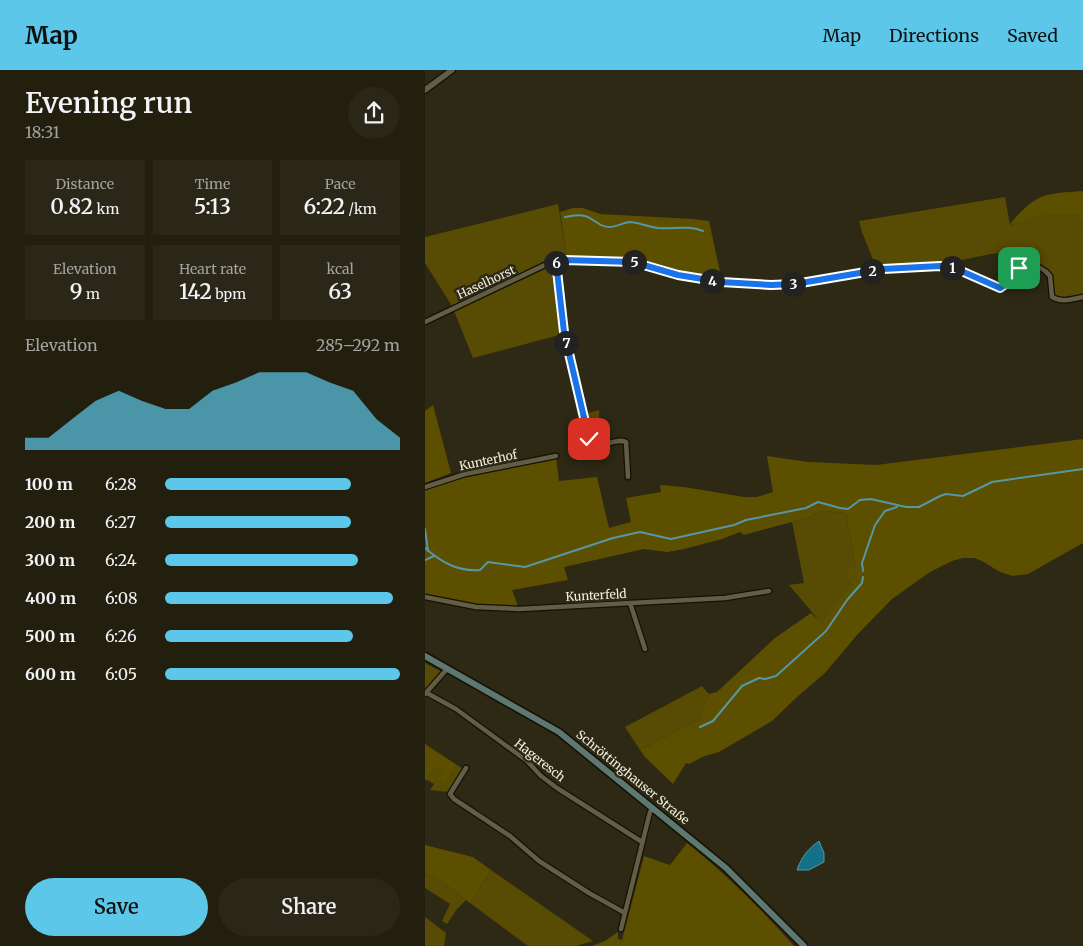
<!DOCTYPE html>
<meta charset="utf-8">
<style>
:root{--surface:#221f0f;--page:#2a2718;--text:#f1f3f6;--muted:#a2a29e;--accent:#5cc7e8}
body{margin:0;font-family:Merriweather,serif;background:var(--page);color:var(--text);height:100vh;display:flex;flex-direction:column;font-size:19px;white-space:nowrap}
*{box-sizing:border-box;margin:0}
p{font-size:16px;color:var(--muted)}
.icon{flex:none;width:28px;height:28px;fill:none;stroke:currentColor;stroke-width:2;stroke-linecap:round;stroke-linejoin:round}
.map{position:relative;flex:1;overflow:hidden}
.details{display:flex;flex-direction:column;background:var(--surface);width:425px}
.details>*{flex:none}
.pin{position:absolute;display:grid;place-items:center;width:42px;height:42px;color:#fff;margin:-21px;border-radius:10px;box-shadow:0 2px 8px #0006}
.km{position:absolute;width:25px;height:25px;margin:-12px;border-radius:50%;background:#222;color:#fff;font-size:14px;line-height:25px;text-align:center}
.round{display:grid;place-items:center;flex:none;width:52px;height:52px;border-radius:26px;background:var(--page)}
.summary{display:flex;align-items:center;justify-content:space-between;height:85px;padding:0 25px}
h1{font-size:28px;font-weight:600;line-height:38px}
.stats{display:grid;grid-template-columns:repeat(3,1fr);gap:8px;height:85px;padding:5px 25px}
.stats div{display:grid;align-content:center;border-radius:0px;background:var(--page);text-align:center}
.stats b{font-size:21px;font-weight:600}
.stats small{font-size:14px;font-weight:400}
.stats p{font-size:14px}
.chart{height:140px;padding:10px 25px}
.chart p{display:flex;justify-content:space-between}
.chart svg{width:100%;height:90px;margin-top:5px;fill:var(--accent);opacity:.7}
.primary-button{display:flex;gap:10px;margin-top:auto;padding:10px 25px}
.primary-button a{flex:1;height:58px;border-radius:30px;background:var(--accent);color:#111;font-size:20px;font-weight:600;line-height:58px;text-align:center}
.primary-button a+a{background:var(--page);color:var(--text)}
ul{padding:0 25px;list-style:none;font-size:16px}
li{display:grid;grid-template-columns:80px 60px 1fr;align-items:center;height:38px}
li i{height:12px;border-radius:6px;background:var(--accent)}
header{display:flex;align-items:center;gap:30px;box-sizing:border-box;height:70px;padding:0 25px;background:var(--accent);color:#111}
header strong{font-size:24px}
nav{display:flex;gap:28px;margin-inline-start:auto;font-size:18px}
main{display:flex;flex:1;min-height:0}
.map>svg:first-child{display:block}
.green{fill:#584b03}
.forest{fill:#5d4f00}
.water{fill:#13728a;stroke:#5597a4}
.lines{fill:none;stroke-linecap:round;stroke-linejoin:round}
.stream{stroke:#5597a4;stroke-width:2}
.minor-casing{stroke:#161101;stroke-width:7}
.tertiary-casing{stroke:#161101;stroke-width:8}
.secondary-casing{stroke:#161101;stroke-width:9}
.minor{stroke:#625d47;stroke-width:4.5}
.tertiary{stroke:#625d47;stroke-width:5.5}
.secondary{stroke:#5d7872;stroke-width:6}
.route-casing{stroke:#fff;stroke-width:10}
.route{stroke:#1a73e8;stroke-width:6}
.labels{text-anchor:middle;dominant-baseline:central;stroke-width:5;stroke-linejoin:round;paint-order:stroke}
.street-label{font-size:12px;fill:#f0ede0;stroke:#2d2914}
</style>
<header>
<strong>Map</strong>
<nav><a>Map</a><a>Directions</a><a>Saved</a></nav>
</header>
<main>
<section class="details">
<div class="summary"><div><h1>Evening run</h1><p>18:31</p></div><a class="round"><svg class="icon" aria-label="share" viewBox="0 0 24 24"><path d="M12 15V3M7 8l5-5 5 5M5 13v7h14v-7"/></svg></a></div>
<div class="stats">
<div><p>Distance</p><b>0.82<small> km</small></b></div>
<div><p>Time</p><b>5:13</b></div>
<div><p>Pace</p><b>6:22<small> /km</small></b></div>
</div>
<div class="stats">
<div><p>Elevation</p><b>9<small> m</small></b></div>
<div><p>Heart rate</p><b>142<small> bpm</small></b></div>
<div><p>kcal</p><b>63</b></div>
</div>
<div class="chart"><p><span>Elevation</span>285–292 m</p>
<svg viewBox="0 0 160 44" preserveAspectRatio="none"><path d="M0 44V38L10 38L20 29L30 20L40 15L50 20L60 24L70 24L80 15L90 11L100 6L110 6L120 6L130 11L140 15L150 29L160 38V44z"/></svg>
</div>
<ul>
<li><b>100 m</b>6:28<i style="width:79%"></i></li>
<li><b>200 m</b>6:27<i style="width:79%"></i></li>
<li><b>300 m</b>6:24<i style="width:82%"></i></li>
<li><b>400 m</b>6:08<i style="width:97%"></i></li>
<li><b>500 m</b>6:26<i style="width:80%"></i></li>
<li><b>600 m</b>6:05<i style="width:100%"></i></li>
</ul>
<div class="primary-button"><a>Save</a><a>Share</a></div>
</section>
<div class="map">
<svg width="658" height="876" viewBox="0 0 658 876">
<rect width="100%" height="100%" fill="#2d2914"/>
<path class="green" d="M 580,127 L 585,155 L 588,154 L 590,148 L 598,140 L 656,140 L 640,144 L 653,144 L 658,156 L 658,225 L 641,229 L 628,227 C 628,220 628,213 627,207 C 623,192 603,193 593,198 L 589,181 L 566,184 L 527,192 L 527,197 L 515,194 L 451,197 L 437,162 L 434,151 Z
M 133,134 L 142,187 L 129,188 L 121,191 L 27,236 L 0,193 L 0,167 Z
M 129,194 L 138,264 L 48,288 L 29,241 Z
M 174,340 L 175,373 L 170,373 L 166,369 L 160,344 Z
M 398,441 L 421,443 L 430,496 L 426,513 L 397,554 L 364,515 L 379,513 L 367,452 L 389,446 L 388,444 Z
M 0,593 L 17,602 L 0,621 Z
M 277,616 L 284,624 L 273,650 L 215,680 L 200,657 Z
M 32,695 L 38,699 L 23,722 L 5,720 L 9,714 L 2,710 L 10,697 L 17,701 L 21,712 Z
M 66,800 L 168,871 L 151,876 L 103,876 L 45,833 Z
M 0,803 L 19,813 L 41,830 L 32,839 L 22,854 L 17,851 L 25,834 L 0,818 Z
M 0,847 L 21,863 L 19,876 L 0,876 Z"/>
<path class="forest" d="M 658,121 L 658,156 L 653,144 L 618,144 L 584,155 C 612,123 617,124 658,121 Z
M 148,138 L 158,138 L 175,144 L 268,149 L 284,151 L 297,211 L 253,203 L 209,191 L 142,187 L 135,142 Z
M 8,335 L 26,403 L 0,413 L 0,341 Z
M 658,369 L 658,473 L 603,504 L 588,506 L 575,502 L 557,491 L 549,488 L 538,488 L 527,491 L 505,502 L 467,529 L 432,565 L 400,603 L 372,627 L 347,651 L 294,682 L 277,687 L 264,694 L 261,693 L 248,714 L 220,687 L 215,680 L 273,650 L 284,624 L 292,622 L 350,568 L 386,543 L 397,553 L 426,513 L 419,504 L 430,496 L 421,443 L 398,441 L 388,444 L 389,446 L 319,465 L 315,462 L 297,469 L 259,479 L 242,482 L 219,479 L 139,497 L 143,510 L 87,520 L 93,536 L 51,535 L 0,525 L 0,418 L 40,405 L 131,387 L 134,411 L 172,407 L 184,458 L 206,452 L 201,428 L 236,422 L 235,415 L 259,417 L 319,427 L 332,427 L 348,422 L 342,386 L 383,392 L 451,395 Z
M 0,674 L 32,695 L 21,712 L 12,709 L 17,701 L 10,697 L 2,710 L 0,710 Z
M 262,773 C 301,804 336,839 369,876 L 167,876 L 180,871 L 193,862 L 193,869 L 197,870 L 219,786 L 245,795 Z
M 0,775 L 48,787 L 66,800 L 45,833 L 19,813 L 0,803 Z"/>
<path class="water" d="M 394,771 L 399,783 L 399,792 L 384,800 L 372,800 C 377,786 383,779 394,771 Z"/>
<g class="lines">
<path class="stream" d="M 140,147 C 147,146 153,144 160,146 C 168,148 174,157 184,157 C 192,157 199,152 206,152 C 215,153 224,157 233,158 C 249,159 263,155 278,161
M 0,459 L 3,481
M 0,478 C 16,492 33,502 55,500 L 63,492 L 100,497 L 188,468 L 215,462 L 246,469 L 309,455 L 321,450 L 381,438 L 393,432 L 415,438 L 423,439 L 435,430 L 446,429 L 481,437 L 494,437 L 515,426 L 521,424 L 538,426 L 567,412 L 658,399
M 0,490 L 9,486
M 438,501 L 437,493 L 450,455 L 460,441 L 472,437
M 275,657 L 288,651 L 317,616 L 334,608 L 340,609 L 351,606 L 401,561 L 422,530 L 437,513 L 438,507"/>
<defs>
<path id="minor" d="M 131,192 L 139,261 L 164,369 L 166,373 C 177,380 190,367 201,372 L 203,407
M 0,252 L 122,194 L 139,190 L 208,192 L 253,205 L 296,212 L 346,215 L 370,214 L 458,199 L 515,196 L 534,200 L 575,218 C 589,213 589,194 608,196 C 615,196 620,200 625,206 L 627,227 C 637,233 647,229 658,227
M 0,417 L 40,404 L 131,386
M 0,527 L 51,537 L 94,539 L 300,528 L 344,521
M 205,533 L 220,579
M 2,623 L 31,639 L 102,691 L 116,706 L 132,718 L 217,772
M 0,624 L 22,599
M 41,698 L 25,724 L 29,729 L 85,766 L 114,791 L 164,823 L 200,843 L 196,859
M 200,843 L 225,742 L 228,738"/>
<path id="tertiary" d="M 0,20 L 27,0"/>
<path id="secondary" d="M 0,586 L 134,662 L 301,798 L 379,876"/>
</defs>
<use href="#minor" class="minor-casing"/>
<use href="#tertiary" class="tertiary-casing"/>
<use href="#secondary" class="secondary-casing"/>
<use href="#minor" class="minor"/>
<use href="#tertiary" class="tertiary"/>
<use href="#secondary" class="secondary"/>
</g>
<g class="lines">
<defs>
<path id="route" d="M 164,369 L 139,262 L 131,192 L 139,190 L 208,192 L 253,205 L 296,212 L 346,215 L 370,214 L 458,199 L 515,196 L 534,200 L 575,218 L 582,213 L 594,198"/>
</defs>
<use href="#route" class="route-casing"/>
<use href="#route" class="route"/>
</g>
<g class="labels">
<g class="street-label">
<text transform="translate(61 212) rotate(-25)">Haselhorst</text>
<text transform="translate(63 390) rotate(-12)">Kunterhof</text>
<text transform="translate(171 525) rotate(-3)">Kunterfeld</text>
<text transform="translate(115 690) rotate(38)">Hageresch</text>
<text transform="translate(208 707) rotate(39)">Schröttinghauser Straße</text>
</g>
</g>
</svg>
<div class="pin" style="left:594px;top:198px;background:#1e9e55"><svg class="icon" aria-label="arrive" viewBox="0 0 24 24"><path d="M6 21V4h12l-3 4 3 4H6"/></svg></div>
<div class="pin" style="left:164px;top:369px;background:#d93025"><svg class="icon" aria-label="check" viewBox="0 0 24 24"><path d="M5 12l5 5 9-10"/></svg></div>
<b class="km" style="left:527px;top:198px">1</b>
<b class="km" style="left:447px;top:201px">2</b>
<b class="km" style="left:368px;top:214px">3</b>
<b class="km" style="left:287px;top:211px">4</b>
<b class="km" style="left:209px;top:192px">5</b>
<b class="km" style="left:131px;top:193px">6</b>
<b class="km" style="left:141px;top:273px">7</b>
</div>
</main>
